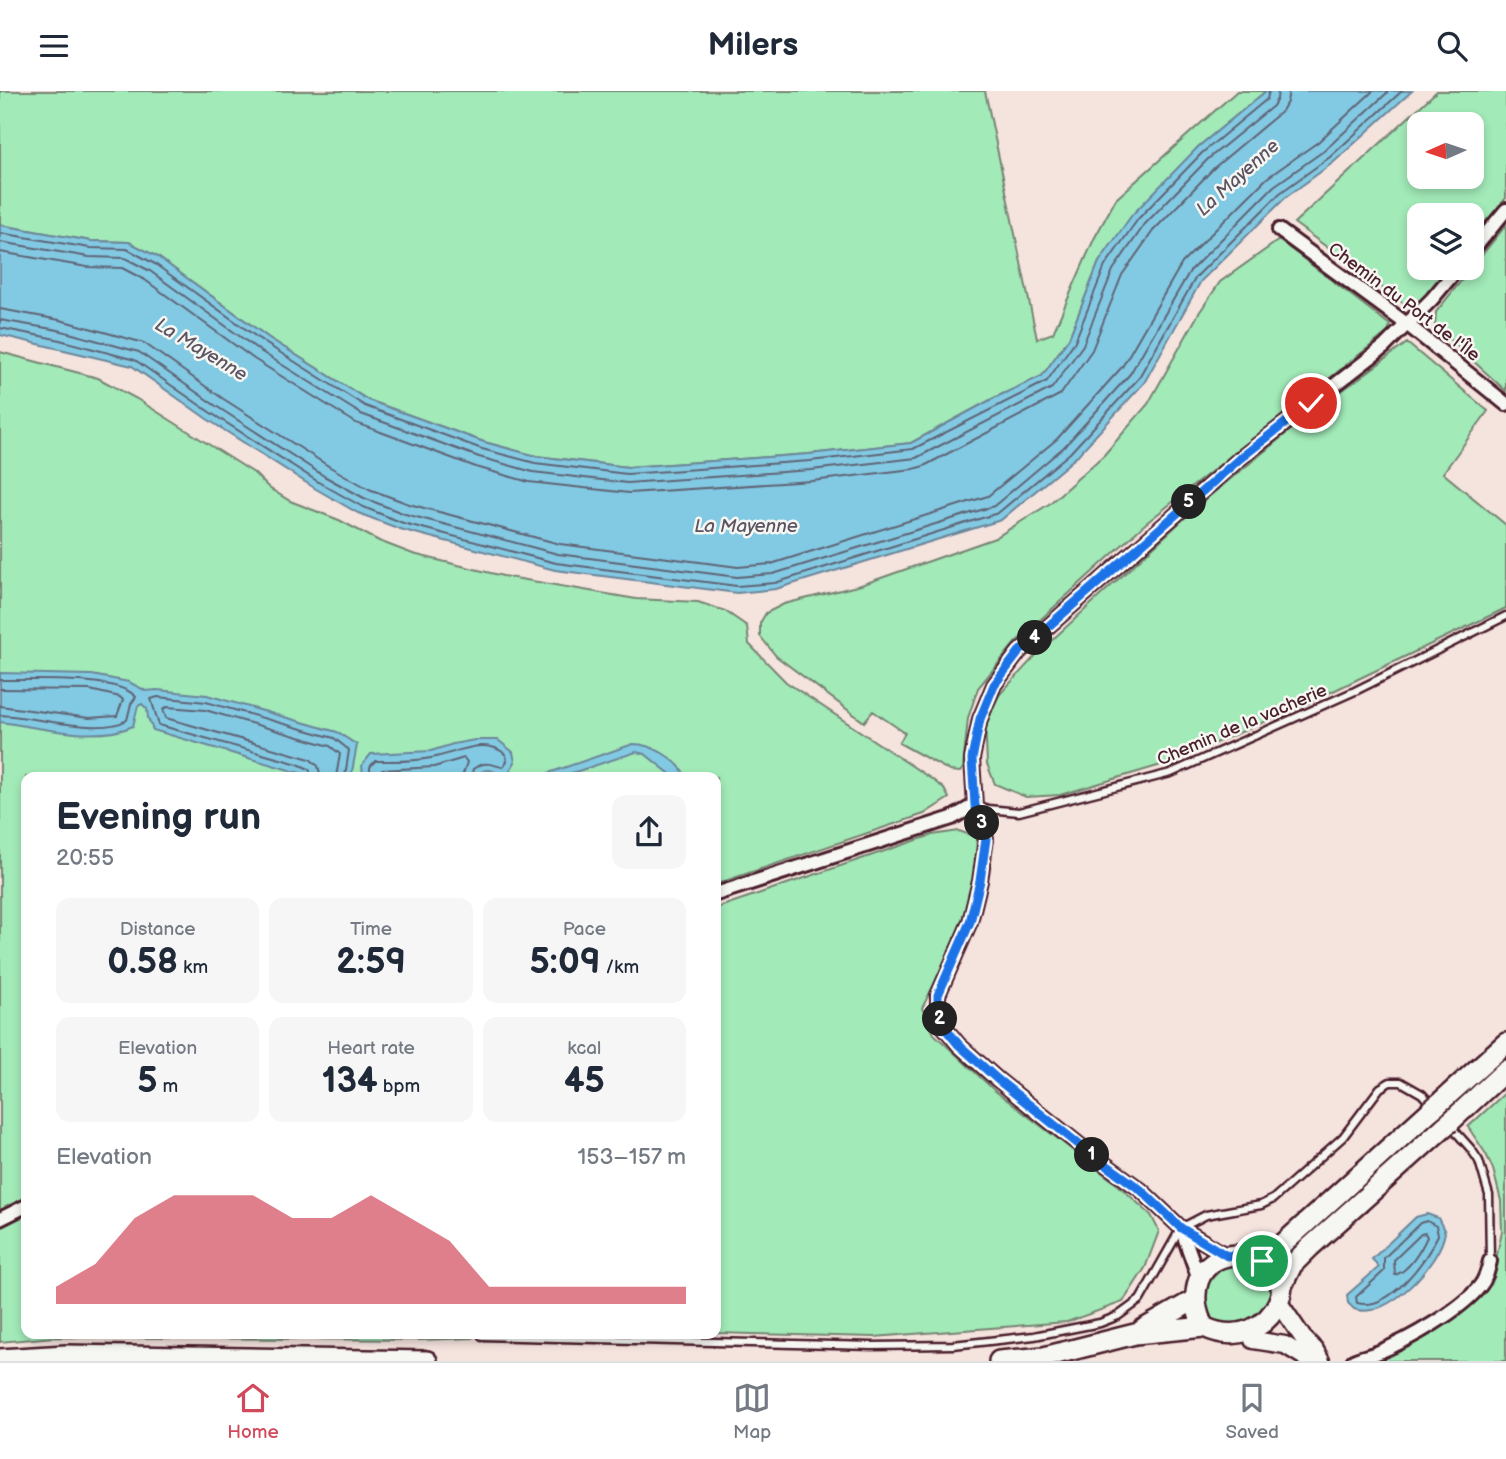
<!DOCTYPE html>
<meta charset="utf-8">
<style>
:root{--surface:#fff;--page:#f6f6f7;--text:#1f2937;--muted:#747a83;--line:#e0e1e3;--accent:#d1495b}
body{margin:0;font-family:"Balsamiq Sans",sans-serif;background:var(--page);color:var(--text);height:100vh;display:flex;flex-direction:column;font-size:26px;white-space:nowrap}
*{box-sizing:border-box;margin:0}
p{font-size:23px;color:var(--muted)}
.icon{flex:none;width:38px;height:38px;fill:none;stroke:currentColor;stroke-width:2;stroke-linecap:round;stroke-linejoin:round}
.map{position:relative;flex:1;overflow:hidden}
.sheet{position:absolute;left:21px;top:681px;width:700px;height:567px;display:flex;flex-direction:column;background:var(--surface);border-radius:14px;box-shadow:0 4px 10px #0003}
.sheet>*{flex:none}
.needle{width:46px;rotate:267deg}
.buttons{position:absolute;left:1407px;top:21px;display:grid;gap:14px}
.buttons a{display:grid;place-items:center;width:77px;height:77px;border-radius:14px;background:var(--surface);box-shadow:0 4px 10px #0003;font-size:35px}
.pin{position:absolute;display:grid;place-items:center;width:60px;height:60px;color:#fff;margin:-30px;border:4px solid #fff;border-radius:50%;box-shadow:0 2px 7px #0007}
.km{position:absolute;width:35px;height:35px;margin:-18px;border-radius:50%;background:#222;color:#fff;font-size:19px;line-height:35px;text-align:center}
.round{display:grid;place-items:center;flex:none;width:74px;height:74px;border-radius:14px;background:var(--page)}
.head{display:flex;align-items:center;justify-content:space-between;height:119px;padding:0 35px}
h1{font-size:38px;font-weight:700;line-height:52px}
.figures{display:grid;grid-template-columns:repeat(3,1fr);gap:10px;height:119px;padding:7px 35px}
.figures div{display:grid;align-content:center;border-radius:14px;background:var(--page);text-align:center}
.figures b{font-size:35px;font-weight:700}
.figures small{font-size:19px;font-weight:400}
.figures p{font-size:19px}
.chart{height:196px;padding:14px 35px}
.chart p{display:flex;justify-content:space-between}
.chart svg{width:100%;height:126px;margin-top:7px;fill:var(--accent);opacity:.7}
header{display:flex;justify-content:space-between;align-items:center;height:91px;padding:0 35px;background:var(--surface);font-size:32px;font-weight:700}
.tab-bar{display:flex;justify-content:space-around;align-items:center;height:98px;border-top:2px solid var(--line);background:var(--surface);font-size:19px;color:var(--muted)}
.tab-bar a{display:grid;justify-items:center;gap:4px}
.tab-bar .on{color:var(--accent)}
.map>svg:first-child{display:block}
.green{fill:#a2eab8;stroke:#768472;stroke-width:2;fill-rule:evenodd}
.water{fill:#82cae3;stroke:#6c8699;stroke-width:2}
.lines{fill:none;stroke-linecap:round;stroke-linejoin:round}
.shore{stroke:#606375;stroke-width:2}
.service-casing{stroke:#4a1f2b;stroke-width:11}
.minor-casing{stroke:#4a1f2b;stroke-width:18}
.tertiary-casing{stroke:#4a1f2b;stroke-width:21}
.secondary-casing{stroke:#4a1f2b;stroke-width:24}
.service{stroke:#f6f6f2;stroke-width:6}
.minor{stroke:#f6f6f2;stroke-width:12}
.tertiary{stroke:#f6f6f2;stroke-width:16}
.secondary{stroke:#f6f6f2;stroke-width:19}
.secondary-bridge-casing{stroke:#4a1f2b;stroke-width:24;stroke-linecap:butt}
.secondary-bridge{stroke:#f6f6f2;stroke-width:19}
.route-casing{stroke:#fff;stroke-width:14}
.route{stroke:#1a73e8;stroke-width:9}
.labels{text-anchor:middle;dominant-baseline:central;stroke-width:5;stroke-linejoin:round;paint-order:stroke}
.street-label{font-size:18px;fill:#4a1f2b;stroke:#f6f6f2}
.water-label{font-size:19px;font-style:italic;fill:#5b5262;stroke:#f6f6f2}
</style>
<header><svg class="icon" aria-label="menu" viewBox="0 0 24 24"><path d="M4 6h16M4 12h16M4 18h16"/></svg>Milers<svg class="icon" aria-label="search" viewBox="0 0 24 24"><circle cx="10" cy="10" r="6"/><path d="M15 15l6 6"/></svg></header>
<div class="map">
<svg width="1506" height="1270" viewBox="0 0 1506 1270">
<rect width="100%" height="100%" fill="#f5e3de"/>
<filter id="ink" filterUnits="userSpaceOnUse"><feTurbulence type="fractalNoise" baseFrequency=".0143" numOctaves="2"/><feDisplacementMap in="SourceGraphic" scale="14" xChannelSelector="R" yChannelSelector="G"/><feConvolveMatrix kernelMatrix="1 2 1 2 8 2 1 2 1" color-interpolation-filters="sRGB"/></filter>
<g filter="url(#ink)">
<path class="green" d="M 0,0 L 985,0 L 1037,248 L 1053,242 L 1094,148 L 1116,108 L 1237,0 L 1266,0 L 1198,56 L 1099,171 L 1069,247 L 1042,285 L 994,307 L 911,352 L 809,363 L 628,376 L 536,365 L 484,351 L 368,309 L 269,247 L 158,166 L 129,151 L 91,150 L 0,134 Z
M 1437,0 L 1506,0 L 1506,107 L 1472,150 L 1472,124 L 1419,124 L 1419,177 L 1450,177 C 1439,191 1426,210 1407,215 L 1294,132 ZM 1419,33 L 1472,33 L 1472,86 L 1419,86 Z
M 1506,134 L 1506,300 L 1435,235 L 1436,221 Z
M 1279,149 L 1390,234 L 1388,241 L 1145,433 L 1015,552 L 978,597 L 968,627 L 963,677 L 960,681 L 950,680 L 899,652 L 905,642 L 873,620 L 864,631 L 776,565 L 760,545 L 760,532 L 766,522 L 784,513 L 861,494 L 995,447 L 1049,413 L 1104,364 L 1148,313 L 1199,222 L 1220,191 Z
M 1407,252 L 1488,320 L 1443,382 L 1506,434 L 1506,517 L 1302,615 L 1168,672 L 1060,704 L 1026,706 L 995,693 L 987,673 L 985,628 L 1000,603 L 1039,561 L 1201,412 L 1309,324 Z
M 0,261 L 98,287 L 137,308 L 254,382 L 269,397 L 290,410 L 339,429 L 379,450 L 413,463 L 503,485 L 636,508 L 698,511 L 725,520 L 747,535 L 749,553 L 786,591 L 933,689 L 944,698 L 949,707 L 924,723 L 716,793 L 716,686 L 26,686 L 26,1242 L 476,1243 L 473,1247 L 420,1249 L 54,1246 L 0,1251 Z
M 959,740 L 976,746 C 983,796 945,873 922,917 L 934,943 L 994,999 L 1117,1093 L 1151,1124 L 1159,1140 L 1145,1177 L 1123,1211 L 1067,1231 L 874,1246 L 716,1242 L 716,817 L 932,744 Z
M 1506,1001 L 1506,1270 L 1375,1270 L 1434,1236 L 1493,1183 L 1502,1140 L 1501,1110 L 1493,1078 L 1486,1063 L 1468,1036 Z
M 1234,1174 C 1270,1176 1275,1197 1267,1227 L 1215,1236 L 1203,1215 L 1207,1192 L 1223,1177 Z"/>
<path class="water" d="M 1266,0 L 1412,0 L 1334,71 L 1285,107 L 1201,190 L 1144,292 L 1075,367 L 1001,429 L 776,498 L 737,502 L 555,479 L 400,438 L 358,422 L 316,398 L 207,328 L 132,275 L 0,244 L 0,134 L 91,150 L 129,151 L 158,166 L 269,247 L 368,309 L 484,351 L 536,365 L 628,376 L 809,363 L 911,352 L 994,307 L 1042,285 L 1069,247 L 1099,171 L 1132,124 L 1198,56 Z
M 0,582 L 92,584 L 129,591 L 146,600 L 157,599 L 207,604 L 337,641 L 357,654 L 351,686 L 313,686 L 153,639 L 148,627 L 147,618 L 142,613 L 138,615 L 133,635 C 97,652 39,636 0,631 Z
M 475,649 L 498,649 L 513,661 L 515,671 L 506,686 L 496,686 L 495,681 C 488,677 481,679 477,686 L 363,686 L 362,674 L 371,663 L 431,660 L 453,653 Z
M 633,653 C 652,653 678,668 686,686 L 674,686 L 645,663 L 636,661 L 560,686 L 537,686 Z
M 1427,1123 L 1438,1127 L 1445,1141 C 1441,1171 1387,1231 1354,1218 L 1348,1212 L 1347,1204 L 1379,1176 L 1372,1168 L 1416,1126 Z"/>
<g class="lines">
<path class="shore" d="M 0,142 L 90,157 L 127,158 L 155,173 L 265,252 L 365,315 L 482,358 L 535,372 L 627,383 L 810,370 L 913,358 L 1047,290 L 1075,250 L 1105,175 L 1138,128 L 1202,62 L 1267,8 L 1269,0
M 0,151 L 89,166 L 125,167 L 150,180 L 260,260 L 361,323 L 479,366 L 533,381 L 627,392 L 811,379 L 916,367 L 1052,297 L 1083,254 L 1113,179 L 1145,133 L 1208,68 L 1273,15 L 1277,8 L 1278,0
M 0,161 L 87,176 L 122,177 L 145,189 L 254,268 L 356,332 L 476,376 L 529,391 L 629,402 L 812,390 L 913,378 L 924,375 L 1061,303 L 1092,259 L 1122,184 L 1153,140 L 1215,76 L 1282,20 L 1287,11 L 1289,0
M 0,218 L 60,229 L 144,252 L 222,307 L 330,376 L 369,398 L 409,413 L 560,453 L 738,476 L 771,473 L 988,405 L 1057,348 L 1122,276 L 1182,172 L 1267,87 L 1318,51 L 1373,0
M 0,229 L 58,239 L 139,261 L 216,315 L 324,385 L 364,407 L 405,423 L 558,463 L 737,486 L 773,483 L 994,415 L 1064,356 L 1130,283 L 1190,180 L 1274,95 L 1325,59 L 1389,0
M 0,237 L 56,248 L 135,269 L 211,322 L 320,392 L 361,415 L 403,432 L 556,472 L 737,495 L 775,492 L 998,422 L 1070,362 L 1138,288 L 1196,186 L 1280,102 L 1330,66 L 1402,0
M 0,589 C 30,590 118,584 136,606 L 131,613 L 127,629 C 101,645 32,625 0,624
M 0,598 L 90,599 L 120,606 L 123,609 L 117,625 L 89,627 L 0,615
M 312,686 L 309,678 L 298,673 L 159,634 L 151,608 L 158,606 L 206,611 L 334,647 L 349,659 L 345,686
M 321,686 L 318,675 L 310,668 L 166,627 L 163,618 L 167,616 L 205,619 L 330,655 L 340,663 L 336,686
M 370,686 L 370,676 L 375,670 C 394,670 413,671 431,667 C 455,663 486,644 506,664 L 507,670 L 503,676 C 491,674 486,669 473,678 L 471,686
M 379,686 L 382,679 L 434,676 L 464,667 L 467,671 L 462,686
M 1427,1130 L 1436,1135 L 1438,1144 C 1426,1169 1390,1221 1357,1212 L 1356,1206 L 1384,1180 L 1384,1167 L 1420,1132 Z
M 1421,1143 L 1425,1142 L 1427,1146 C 1421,1159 1409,1180 1395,1184 L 1394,1169 Z"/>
<defs>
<path id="service" d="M 975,714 L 988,718 L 1019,721 L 1171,682 L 1355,600 L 1506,525
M 482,1245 L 872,1255 L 953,1254 L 1034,1245 L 1100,1232 L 1118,1225 L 1140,1209 L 1181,1137 L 1206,1124 L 1261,1114 L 1273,1108 L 1343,1046 L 1380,997 L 1390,991 L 1401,991 L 1422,1003 L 1471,1058 L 1479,1070 L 1489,1104 L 1490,1170"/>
<path id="minor" d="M 1279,139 L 1408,234 L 1506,313
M 1472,160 L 1506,119
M 716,803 L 952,727 L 975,714
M 0,1128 L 26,1115
M 1181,1137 L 1199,1188
M 1227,1165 L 1181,1137 L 1141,1099 L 1087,1060 L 997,988 L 959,954 L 944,936 L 938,921 L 938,904 L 970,831 L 980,790 L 986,748 L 975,714 L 972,668 L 980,628 L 994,594 L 1019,561 L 1238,369 L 1384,256 L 1432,208 L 1458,177
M 1353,1270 C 1361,1266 1370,1265 1379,1261 C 1408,1249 1460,1220 1480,1195 C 1486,1188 1488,1179 1490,1170"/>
<path id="tertiary" d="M 1282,1216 L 1303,1247 L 1315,1259 L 1321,1270
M 1253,1249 L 1285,1254 L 1311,1270"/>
<path id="secondary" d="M 1436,1015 L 1506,952
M 1450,1031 L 1506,979
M 1254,1166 L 1267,1163 L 1284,1152 L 1431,1019
M 1281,1197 L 1292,1174 L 1310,1156 L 1445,1035
M 1142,1239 L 1194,1209
M 0,1268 L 66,1264 L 427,1270
M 999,1270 L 1044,1266 L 1135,1243 L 1204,1236 C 1275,1270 1320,1160 1237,1164 C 1196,1165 1187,1206 1204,1236"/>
</defs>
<use href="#service" class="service-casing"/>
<use href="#minor" class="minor-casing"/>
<use href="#tertiary" class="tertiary-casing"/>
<use href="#secondary" class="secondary-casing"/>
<use href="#service" class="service"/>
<use href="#minor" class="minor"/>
<use href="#tertiary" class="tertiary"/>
<use href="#secondary" class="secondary"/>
<defs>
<path id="secondary-bridge" d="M 1431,1019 L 1436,1015
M 1445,1035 L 1450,1031"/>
</defs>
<use href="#secondary-bridge" class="secondary-bridge-casing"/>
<use href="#secondary-bridge" class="secondary-bridge"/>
</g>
</g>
<g class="lines" filter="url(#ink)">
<defs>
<path id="route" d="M 1262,1170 L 1242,1163 L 1227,1165 L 1181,1137 L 1141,1099 L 1087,1060 L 997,988 L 959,954 L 944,936 L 938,921 L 938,904 L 970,831 L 980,790 L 986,748 L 975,714 L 972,668 L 980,628 L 994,594 L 1019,561 L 1238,369 L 1311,312"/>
</defs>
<use href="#route" class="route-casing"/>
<use href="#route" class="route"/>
</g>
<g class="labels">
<g class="street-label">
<text transform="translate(1404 211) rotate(37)">Chemin du Port de l'Île</text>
<text transform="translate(1242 634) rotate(-23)">Chemin de la vacherie</text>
</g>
<g class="water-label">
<text transform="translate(1238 87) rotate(-42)">La Mayenne</text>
<text transform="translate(201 259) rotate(31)">La Mayenne</text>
<text x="746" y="435">La Mayenne</text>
</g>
</g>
</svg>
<div class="buttons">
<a><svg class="needle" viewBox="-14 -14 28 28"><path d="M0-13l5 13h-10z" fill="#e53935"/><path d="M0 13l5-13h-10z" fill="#747a83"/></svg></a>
<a><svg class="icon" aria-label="layers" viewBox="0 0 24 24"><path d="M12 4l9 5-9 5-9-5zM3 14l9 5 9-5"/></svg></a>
</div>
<div class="pin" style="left:1262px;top:1170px;background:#1e9e55"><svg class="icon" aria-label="arrive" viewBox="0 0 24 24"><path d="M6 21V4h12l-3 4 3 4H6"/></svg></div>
<div class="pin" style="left:1311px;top:312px;background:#d93025"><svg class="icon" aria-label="check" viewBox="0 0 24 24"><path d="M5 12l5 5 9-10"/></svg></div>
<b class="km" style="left:1092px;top:1064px">1</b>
<b class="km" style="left:940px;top:928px">2</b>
<b class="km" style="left:982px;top:732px">3</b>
<b class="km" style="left:1035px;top:547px">4</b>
<b class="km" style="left:1189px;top:411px">5</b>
<section class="sheet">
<div class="head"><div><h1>Evening run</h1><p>20:55</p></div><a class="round"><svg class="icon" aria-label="share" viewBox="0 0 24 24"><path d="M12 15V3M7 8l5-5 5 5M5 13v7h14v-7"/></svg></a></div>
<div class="figures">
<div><p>Distance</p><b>0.58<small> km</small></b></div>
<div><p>Time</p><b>2:59</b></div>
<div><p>Pace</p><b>5:09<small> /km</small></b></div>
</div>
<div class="figures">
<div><p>Elevation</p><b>5<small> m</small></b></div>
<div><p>Heart rate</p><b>134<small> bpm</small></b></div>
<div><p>kcal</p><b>45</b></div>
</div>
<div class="chart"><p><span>Elevation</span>153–157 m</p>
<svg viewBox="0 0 160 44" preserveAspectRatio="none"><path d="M0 44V38L10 30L20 14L30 6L40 6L50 6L60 14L70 14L80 6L90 14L100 22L110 38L120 38L130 38L140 38L150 38L160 38V44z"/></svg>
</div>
</section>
</div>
<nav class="tab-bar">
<a class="on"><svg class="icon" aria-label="home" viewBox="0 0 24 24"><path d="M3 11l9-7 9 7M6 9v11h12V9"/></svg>Home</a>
<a><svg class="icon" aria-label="map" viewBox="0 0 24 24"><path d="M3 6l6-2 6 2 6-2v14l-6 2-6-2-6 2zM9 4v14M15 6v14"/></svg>Map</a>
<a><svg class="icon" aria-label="saved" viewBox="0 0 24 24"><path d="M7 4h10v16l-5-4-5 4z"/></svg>Saved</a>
</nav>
